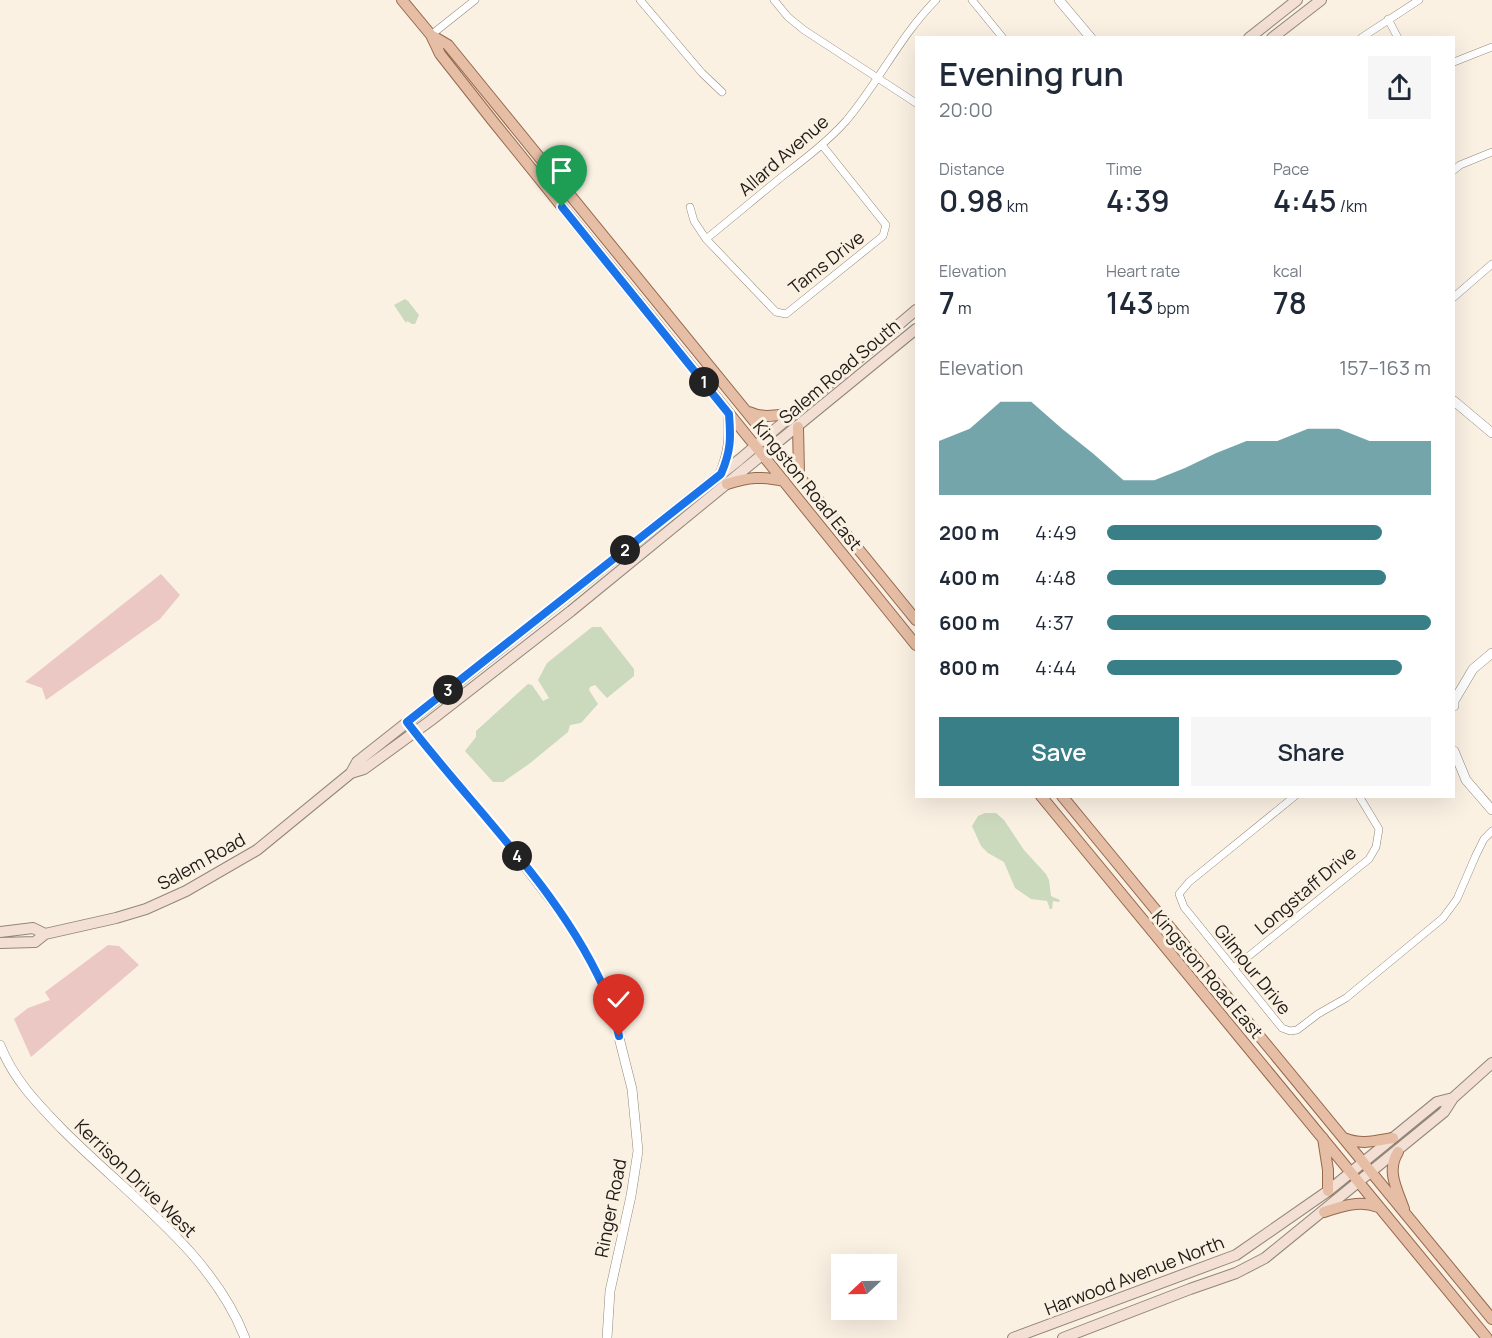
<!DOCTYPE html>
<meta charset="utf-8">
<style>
:root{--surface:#fff;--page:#f6f6f7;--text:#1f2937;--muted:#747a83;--accent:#387f88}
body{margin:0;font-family:Manrope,sans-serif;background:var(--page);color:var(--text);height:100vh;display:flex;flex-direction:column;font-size:22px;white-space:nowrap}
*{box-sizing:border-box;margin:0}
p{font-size:20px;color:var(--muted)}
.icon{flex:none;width:33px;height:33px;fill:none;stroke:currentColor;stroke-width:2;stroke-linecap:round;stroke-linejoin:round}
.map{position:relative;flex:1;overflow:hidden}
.details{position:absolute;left:915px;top:36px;width:540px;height:762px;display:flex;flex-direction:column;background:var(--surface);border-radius:0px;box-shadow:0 6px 24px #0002}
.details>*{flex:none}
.needle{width:39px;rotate:248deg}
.controls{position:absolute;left:831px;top:1254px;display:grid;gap:12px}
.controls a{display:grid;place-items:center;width:66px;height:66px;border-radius:0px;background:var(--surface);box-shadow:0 6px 24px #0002;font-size:30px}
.pin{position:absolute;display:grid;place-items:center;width:51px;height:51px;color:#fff;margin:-62px -26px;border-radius:50% 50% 50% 0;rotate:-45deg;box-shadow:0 0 6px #0007}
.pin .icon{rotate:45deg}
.km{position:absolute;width:30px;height:30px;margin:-15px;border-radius:50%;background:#222;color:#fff;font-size:16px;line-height:30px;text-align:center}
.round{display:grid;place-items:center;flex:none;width:63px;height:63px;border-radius:0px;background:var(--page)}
.summary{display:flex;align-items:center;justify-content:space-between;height:102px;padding:0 24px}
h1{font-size:33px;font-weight:600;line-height:45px}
.metrics{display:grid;grid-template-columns:repeat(3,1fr);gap:9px;height:102px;padding:6px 24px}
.metrics div{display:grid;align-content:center}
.metrics b{font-size:30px;font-weight:600}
.metrics small{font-size:16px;font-weight:400}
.metrics p{font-size:16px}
.chart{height:168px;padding:12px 24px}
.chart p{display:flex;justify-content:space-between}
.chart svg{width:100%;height:108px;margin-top:6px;fill:var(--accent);opacity:.7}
.primary-button{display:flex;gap:12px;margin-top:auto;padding:12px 24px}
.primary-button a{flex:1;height:69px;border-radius:0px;background:var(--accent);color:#fff;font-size:24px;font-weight:600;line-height:69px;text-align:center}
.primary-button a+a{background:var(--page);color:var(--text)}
ul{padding:0 24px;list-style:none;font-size:20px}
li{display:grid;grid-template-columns:96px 72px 1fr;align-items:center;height:45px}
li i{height:15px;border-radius:8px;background:var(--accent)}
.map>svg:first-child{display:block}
.green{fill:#ebc8c4}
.water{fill:#cbd9bc}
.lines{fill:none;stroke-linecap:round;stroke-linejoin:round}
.minor-casing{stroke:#90877a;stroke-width:8}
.tertiary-casing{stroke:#90877a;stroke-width:10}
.secondary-casing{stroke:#90877a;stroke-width:12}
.primary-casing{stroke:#96694d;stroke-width:12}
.minor{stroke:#fff;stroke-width:7}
.tertiary{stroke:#fff;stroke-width:9}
.secondary{stroke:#f3dfd3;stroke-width:10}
.primary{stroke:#e6bea6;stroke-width:10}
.route-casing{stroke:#fff;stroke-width:12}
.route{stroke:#1a73e8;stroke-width:8}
.labels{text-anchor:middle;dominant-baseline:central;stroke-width:6;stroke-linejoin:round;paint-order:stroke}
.street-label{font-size:18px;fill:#1e1b16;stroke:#fbf1e3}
</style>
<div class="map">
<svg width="1492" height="1338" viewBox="0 0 1492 1338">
<rect width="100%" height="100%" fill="#fbf1e3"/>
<path class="green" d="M 161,574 L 180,595 L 160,619 L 46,700 L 42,688 L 25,682 Z
M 108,945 L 119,946 L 139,965 L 31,1057 L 14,1019 L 28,1008 L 50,1000 L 45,992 Z"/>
<path class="water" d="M 405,299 L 408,301 L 419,315 L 415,324 L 412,324 L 407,321 L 406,323 L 394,305 Z
M 592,627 L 601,627 L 634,669 L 634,676 L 607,698 L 595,685 L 590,687 L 589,690 L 598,704 L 581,723 L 570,725 L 568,732 L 529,764 L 503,782 L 493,782 L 465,751 L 476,737 L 476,731 L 528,684 L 532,685 L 543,701 L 549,698 L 538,680 L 547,663 Z
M 985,813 L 996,813 L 1004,820 L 1024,850 L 1046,874 L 1049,880 L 1051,896 L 1060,900 L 1059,902 L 1053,901 L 1052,909 L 1050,909 L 1047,901 L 1031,899 L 1015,888 L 1004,862 L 988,853 L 981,846 L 972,826 L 978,816 Z"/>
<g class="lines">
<defs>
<path id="minor" d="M 640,0 L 702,73 L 722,92
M 774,0 L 788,17 L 804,30 L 916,103
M 972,0 L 1003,38
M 1388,19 L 1398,38
M 431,35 L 475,0
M 1361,38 L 1419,0
M 1454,62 L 1492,47
M 1454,170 L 1460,165 L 1492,152
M 690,207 L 694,221 L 706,239 L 776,312 L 786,314 L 883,236 L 886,225 L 822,145
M 706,239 C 732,218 758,196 784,175 C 806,158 828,141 846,121 C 879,82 900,36 936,0
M 1454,297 L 1492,264
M 1295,796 L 1189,882 L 1179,894 L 1184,907 L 1282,1028 L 1290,1031 L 1297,1030 L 1318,1014 L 1346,998 L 1443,918 L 1457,899 L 1476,855 L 1484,839 L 1492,831
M 1234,968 L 1369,859 L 1376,847 L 1379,829 L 1359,796"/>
<path id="tertiary" d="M 1059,0 L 1091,38
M 1454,401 L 1492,433
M 1454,706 L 1454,701 L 1473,669 L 1492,653
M 407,722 L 492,824 L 563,916 L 591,962 L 610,1002 L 632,1089 L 638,1151 L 631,1196 L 610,1291 L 607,1338
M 1454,751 L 1466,780 L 1492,810
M 0,1045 C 14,1080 37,1103 62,1129 C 125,1193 212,1252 245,1338"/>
<path id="secondary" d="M 1249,38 L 1297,0
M 1272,38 L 1321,0
M 351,773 L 357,762 L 739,460 L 916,310
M 0,932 L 33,928 L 45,934
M 0,943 L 35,942 L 45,934 L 116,918 L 146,909 L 186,891 L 257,850 L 351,773 L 364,769 L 430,721 L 571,611 L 916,329
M 1013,1338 L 1236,1255 L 1328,1191 L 1437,1102 L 1453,1098
M 1063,1338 L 1190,1289 L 1236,1273 L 1265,1258 L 1444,1112 L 1453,1098 L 1492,1063"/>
<path id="primary" d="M 402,0 L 431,35 L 440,54 L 492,120 L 916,645
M 431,35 L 448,45 L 916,620
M 749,412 C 764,419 777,415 793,413
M 798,427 L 799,474
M 721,474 C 730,451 731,438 729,414
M 727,484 C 749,477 761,476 784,481
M 1041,796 L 1487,1338
M 1062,796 L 1492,1319
M 1323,1138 L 1328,1170 L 1328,1191
M 1344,1138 C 1361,1145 1375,1141 1393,1138
M 1398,1152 C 1386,1171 1397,1189 1404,1209
M 1324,1212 C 1342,1206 1360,1200 1378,1207"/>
</defs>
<use href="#minor" class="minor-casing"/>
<use href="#tertiary" class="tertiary-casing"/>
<use href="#secondary" class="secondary-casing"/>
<use href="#primary" class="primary-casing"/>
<use href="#minor" class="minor"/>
<use href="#tertiary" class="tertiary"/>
<use href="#secondary" class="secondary"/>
<use href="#primary" class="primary"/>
</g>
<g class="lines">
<defs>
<path id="route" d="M 562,207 L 729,414 C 731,438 731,451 721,474 L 407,722 C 475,811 566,895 609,1000 C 614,1012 616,1024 619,1036"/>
</defs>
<use href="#route" class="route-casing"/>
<use href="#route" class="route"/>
</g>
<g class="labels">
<g class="street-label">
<text transform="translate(783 155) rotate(-41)">Allard Avenue</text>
<text transform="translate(826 262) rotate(-38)">Tams Drive</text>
<text transform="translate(839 371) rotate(-40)">Salem Road South</text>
<text transform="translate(808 485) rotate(51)">Kingston Road East</text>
<text transform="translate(201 861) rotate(-29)">Salem Road</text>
<text transform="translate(1305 890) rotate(-40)">Longstaff Drive</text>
<text transform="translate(1253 969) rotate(51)">Gilmour Drive</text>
<text transform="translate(1208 974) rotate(50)">Kingston Road East</text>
<text transform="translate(136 1178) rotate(44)">Kerrison Drive West</text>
<text transform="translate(610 1208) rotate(-79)">Ringer Road</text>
<text transform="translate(1134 1275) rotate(-21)">Harwood Avenue North</text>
</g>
</g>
</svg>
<div class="controls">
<a><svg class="needle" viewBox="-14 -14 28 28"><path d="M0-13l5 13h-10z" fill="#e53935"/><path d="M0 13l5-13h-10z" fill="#747a83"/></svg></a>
</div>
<div class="pin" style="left:562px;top:207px;background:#1e9e55"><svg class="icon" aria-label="arrive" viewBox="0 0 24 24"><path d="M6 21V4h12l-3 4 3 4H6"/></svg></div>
<div class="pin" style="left:619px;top:1036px;background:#d93025"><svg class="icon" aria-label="check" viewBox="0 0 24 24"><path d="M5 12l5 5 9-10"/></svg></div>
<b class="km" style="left:704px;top:382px">1</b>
<b class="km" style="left:625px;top:550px">2</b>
<b class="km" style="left:448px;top:690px">3</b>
<b class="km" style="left:517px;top:856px">4</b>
<section class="details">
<div class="summary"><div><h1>Evening run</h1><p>20:00</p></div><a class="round"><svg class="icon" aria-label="share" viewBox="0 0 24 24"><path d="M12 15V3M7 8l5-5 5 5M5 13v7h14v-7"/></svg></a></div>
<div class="metrics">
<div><p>Distance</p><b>0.98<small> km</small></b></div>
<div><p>Time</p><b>4:39</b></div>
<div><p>Pace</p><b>4:45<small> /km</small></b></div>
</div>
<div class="metrics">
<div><p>Elevation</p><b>7<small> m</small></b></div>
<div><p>Heart rate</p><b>143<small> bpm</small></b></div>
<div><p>kcal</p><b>78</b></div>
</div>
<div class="chart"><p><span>Elevation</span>157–163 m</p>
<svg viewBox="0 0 160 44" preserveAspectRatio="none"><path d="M0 44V22L10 17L20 6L30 6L40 17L50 27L60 38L70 38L80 33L90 27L100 22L110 22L120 17L130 17L140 22L150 22L160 22V44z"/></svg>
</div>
<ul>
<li><b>200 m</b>4:49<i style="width:85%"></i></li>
<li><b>400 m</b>4:48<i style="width:86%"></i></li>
<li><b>600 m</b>4:37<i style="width:100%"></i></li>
<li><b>800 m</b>4:44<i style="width:91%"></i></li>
</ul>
<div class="primary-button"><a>Save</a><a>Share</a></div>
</section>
</div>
